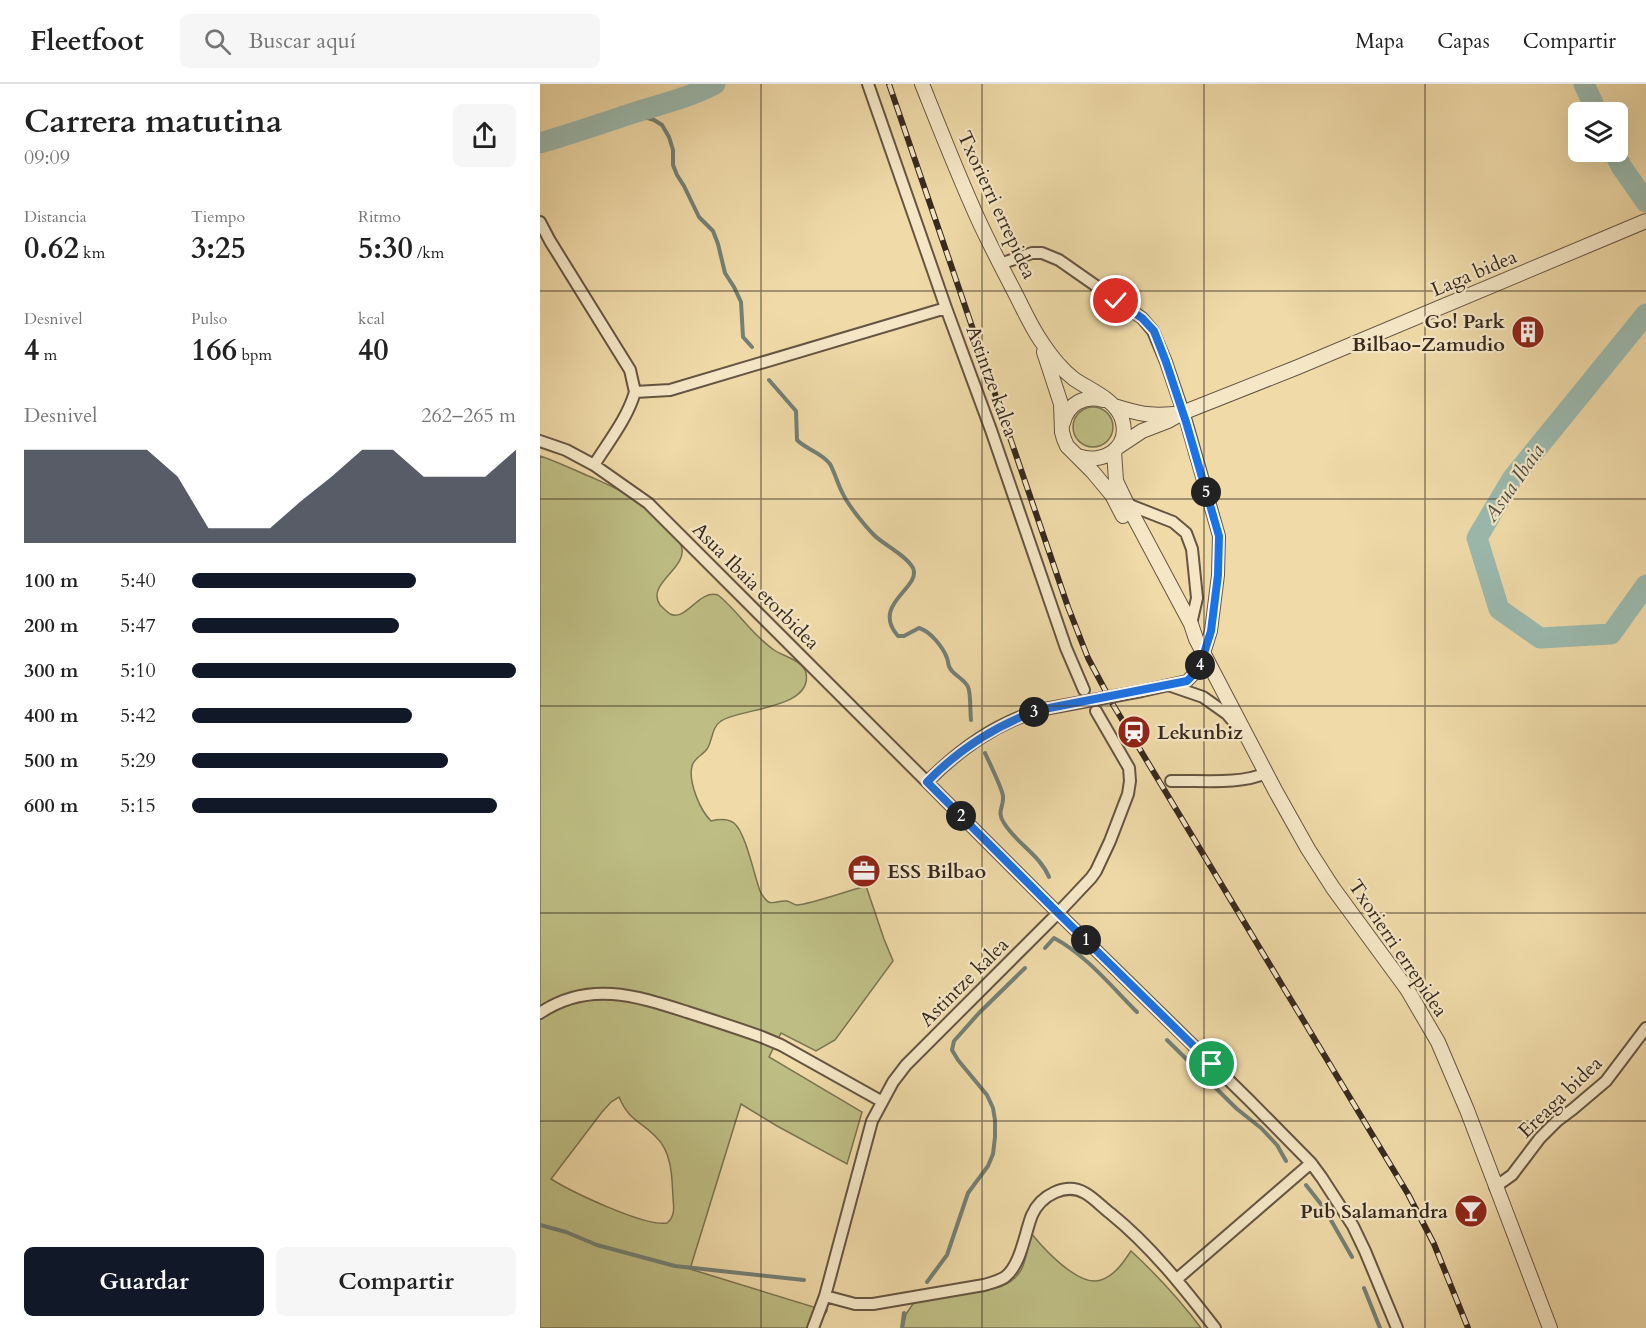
<!DOCTYPE html>
<html lang="es">
<meta charset="utf-8">
<style>
:root{--surface:#fff;--page:#f6f6f6;--text:#222;--muted:#767676;--line:#e0e0e0;--accent:#111827}
body{margin:0;font-family:Cardo,serif;background:var(--page);color:var(--text);height:100vh;display:flex;flex-direction:column;font-size:22px;white-space:nowrap}
*{box-sizing:border-box;margin:0}
p{font-size:20px;color:var(--muted)}
.icon{flex:none;width:33px;height:33px;fill:none;stroke:currentColor;stroke-width:2;stroke-linecap:round;stroke-linejoin:round}
.map{position:relative;flex:1;overflow:hidden}
.sheet{display:flex;flex-direction:column;background:var(--surface);width:540px}
.sheet>*{flex:none}
.tools{position:absolute;left:1028px;top:18px;display:grid;gap:12px}
.tools a{display:grid;place-items:center;width:60px;height:60px;border-radius:9px;background:var(--surface);box-shadow:0 6px 24px #0002;font-size:30px}
.pin{position:absolute;display:grid;place-items:center;width:51px;height:51px;color:#fff;margin:-26px;border:3px solid #fff;border-radius:50%;box-shadow:0 2px 6px #0007}
.km{position:absolute;width:30px;height:30px;margin:-15px;border-radius:50%;background:#222;color:#fff;font-size:16px;line-height:30px;text-align:center}
.round{display:grid;place-items:center;flex:none;width:63px;height:63px;border-radius:9px;background:var(--page)}
.head{display:flex;align-items:center;justify-content:space-between;height:102px;padding:0 24px}
h1{font-size:33px;font-weight:700;line-height:45px}
.stats{display:grid;grid-template-columns:repeat(3,1fr);gap:9px;height:102px;padding:6px 24px}
.stats div{display:grid;align-content:center}
.stats b{font-size:30px;font-weight:700}
.stats small{font-size:16px;font-weight:400}
.stats p{font-size:16px}
.chart{height:168px;padding:12px 24px}
.chart p{display:flex;justify-content:space-between}
.chart svg{width:100%;height:108px;margin-top:6px;fill:var(--accent);opacity:.7}
.primary-button{display:flex;gap:12px;margin-top:auto;padding:12px 24px}
.primary-button a{flex:1;height:69px;border-radius:9px;background:var(--accent);color:#fff;font-size:24px;font-weight:700;line-height:69px;text-align:center}
.primary-button a+a{background:var(--page);color:var(--text)}
ul{padding:0 24px;list-style:none;font-size:20px}
li{display:grid;grid-template-columns:96px 72px 1fr;align-items:center;height:45px}
li i{height:15px;border-radius:8px;background:var(--accent)}
header{display:flex;align-items:center;gap:36px;box-sizing:border-box;height:84px;padding:0 30px;background:var(--surface);border-bottom:2px solid var(--line)}
header strong{font-size:28px}
nav{display:flex;gap:33px;margin-inline-start:auto;font-size:21px}
.search{width:420px;height:54px;background:var(--page);display:flex;align-items:center;gap:15px;box-sizing:border-box;padding:0 21px;border-radius:9px;color:var(--muted);font-size:22px}
main{display:flex;flex:1;min-height:0}
.map>svg:first-child{display:block}
.green{fill:#bebe84;stroke:#7a7452;stroke-width:1.5;fill-rule:evenodd}
.lines{fill:none;stroke-linecap:round;stroke-linejoin:round}
.stream{stroke:#738076;stroke-width:4}
.river{stroke:#9bbaaf;stroke-width:21}
.minor-casing{stroke:#655542;stroke-width:14}
.tertiary-casing{stroke:#655542;stroke-width:16}
.minor{stroke:#f5e7c6;stroke-width:10}
.tertiary{stroke:#f5e7c6;stroke-width:14}
.rail-casing{stroke:#372920;stroke-width:6}
.rail{stroke:#f5e7c6;stroke-width:4;stroke-dasharray:11;stroke-linecap:butt}
.minor-bridge-casing{stroke:#655542;stroke-width:14;stroke-linecap:butt}
.minor-bridge{stroke:#f5e7c6;stroke-width:10}
.route-casing{stroke:#fff;stroke-width:12}
.route{stroke:#1a73e8;stroke-width:8}
.grid{fill:none;stroke:#372920;stroke-width:1.5;stroke-opacity:0.55}
.labels{text-anchor:middle;dominant-baseline:central;stroke-width:4.5;stroke-linejoin:round;paint-order:stroke}
.street-label{font-size:20px;fill:#372920;stroke:#f5e7c6}
.poi-label{font-size:20px;font-weight:bold;fill:#372920;stroke:#f5e7c6;text-anchor:end}
.water-label{font-size:21px;font-style:italic;fill:#504d44;stroke:#f5e7c6}
</style>
<header>
<strong>Fleetfoot</strong>
<div class="search"><svg class="icon" aria-label="search" viewBox="0 0 24 24"><circle cx="10" cy="10" r="6"/><path d="M15 15l6 6"/></svg>Buscar aquí</div>
<nav><a>Mapa</a><a>Capas</a><a>Compartir</a></nav>
</header>
<main>
<section class="sheet">
<div class="head"><div><h1>Carrera matutina</h1><p>09:09</p></div><a class="round"><svg class="icon" aria-label="share" viewBox="0 0 24 24"><path d="M12 15V3M7 8l5-5 5 5M5 13v7h14v-7"/></svg></a></div>
<div class="stats">
<div><p>Distancia</p><b>0.62<small> km</small></b></div>
<div><p>Tiempo</p><b>3:25</b></div>
<div><p>Ritmo</p><b>5:30<small> /km</small></b></div>
</div>
<div class="stats">
<div><p>Desnivel</p><b>4<small> m</small></b></div>
<div><p>Pulso</p><b>166<small> bpm</small></b></div>
<div><p>kcal</p><b>40</b></div>
</div>
<div class="chart"><p><span>Desnivel</span>262–265 m</p>
<svg viewBox="0 0 160 44" preserveAspectRatio="none"><path d="M0 44V6L10 6L20 6L30 6L40 6L50 17L60 38L70 38L80 38L90 27L100 17L110 6L120 6L130 17L140 17L150 17L160 6V44z"/></svg>
</div>
<ul>
<li><b>100 m</b>5:40<i style="width:69%"></i></li>
<li><b>200 m</b>5:47<i style="width:64%"></i></li>
<li><b>300 m</b>5:10<i style="width:100%"></i></li>
<li><b>400 m</b>5:42<i style="width:68%"></i></li>
<li><b>500 m</b>5:29<i style="width:79%"></i></li>
<li><b>600 m</b>5:15<i style="width:94%"></i></li>
</ul>
<div class="primary-button"><a>Guardar</a><a>Compartir</a></div>
</section>
<div class="map">
<svg width="1106" height="1244" viewBox="0 0 1106 1244">
<rect width="100%" height="100%" fill="#efdaa8"/>
<filter id="stains"><feTurbulence type="fractalNoise" baseFrequency=".00333" numOctaves="4"/><feColorMatrix values="0 0 0 0 .2 0 0 0 0 .09 0 0 0 0 .02 0 0 0 .5 -.17"/></filter>
<radialGradient id="worn" r=".72"><stop offset=".6" stop-color="#630" stop-opacity="0"/><stop offset="1" stop-color="#630" stop-opacity=".3"/></radialGradient>
<path class="green" d="M533 343a20 20 0 1 1 40 0a20 20 0 1 1-40 0Z
M 0,372 C 18,378 34,386 51,393 C 69,401 88,409 104,421 C 111,427 117,434 124,440 C 130,446 138,452 141,461 C 150,484 105,499 120,521 C 123,524 127,528 130,530 C 146,538 159,505 178,511 C 198,527 212,551 234,566 C 243,572 264,577 266,589 C 273,625 201,624 181,637 C 171,644 173,656 167,665 C 163,671 154,674 152,682 C 148,698 160,726 171,737 C 179,735 187,734 194,739 C 206,749 214,791 220,807 C 230,826 233,816 247,817 C 251,818 253,820 256,821 C 265,822 314,805 326,802 L 344,855 L 353,877 L 295,956 L 276,967 L 241,949 L 229,973 L 322,1028 L 307,1080 L 237,1042 L 201,1020 L 150,1185 L 283,1226 L 287,1221 L 287,1227 L 275,1244 L 0,1244 ZM 79,1013 C 89,1037 101,1037 116,1053 C 132,1068 132,1093 133,1114 C 134,1123 135,1133 127,1139 C 105,1143 32,1108 11,1095 L 62,1028 L 71,1018 Z
M 491,1149 C 503,1164 539,1204 561,1196 C 575,1191 583,1179 591,1167 C 617,1191 640,1216 661,1244 L 363,1244 L 366,1230 L 379,1211 L 442,1206 C 450,1206 454,1205 462,1202 C 487,1192 485,1172 491,1149 Z"/>
<g class="lines">
<path class="stream" d="M 92,29 L 114,36 L 122,41 L 129,53 L 133,66 L 133,81 L 137,91 L 144,102 L 159,133 L 173,147 L 178,160 L 185,189 L 194,203 L 201,218 L 203,253 L 212,263
M 229,296 L 256,327 L 257,356 C 267,366 281,368 290,380 C 295,389 298,401 303,410 C 308,421 325,442 334,451 C 344,461 366,471 373,484 C 382,504 330,520 358,552 L 364,552 L 379,544 C 390,547 403,563 407,574 C 409,579 407,582 412,587 C 417,593 425,596 428,603 C 431,609 430,628 431,636
M 445,669 C 449,678 462,704 463,712 C 464,724 456,727 464,739 C 476,759 500,771 509,793
M 505,864 L 514,854 C 546,871 571,902 597,928
M 627,956 L 697,1025 L 721,1044 L 737,1061 L 746,1077
M 766,1101 L 784,1124 L 812,1173
M 0,1141 L 26,1148 L 57,1161 L 135,1182 L 264,1196
M 387,1198 L 407,1171 L 428,1109 L 448,1082 L 453,1070 L 455,1053 L 455,1036 L 453,1024 L 447,1011 L 418,976 L 412,966 L 414,957 L 439,929 L 485,884
M 824,1204 L 840,1244
M 362,1244 L 364,1229"/>
<path class="river" d="M 1044,0 L 1057,28
M 0,59 C 31,50 60,40 90,30 C 118,21 149,14 175,0
M 1074,68 L 1081,82 L 1106,118
M 1106,230 L 972,395 L 937,454 L 959,525 L 1000,554 L 1071,550 L 1106,501"/>
<defs>
<path id="minor" d="M 328,0 L 406,224 L 451,346 L 526,564 L 544,606
M 0,138 L 10,157 L 90,286 L 95,308
M 460,180 L 492,169 L 502,169 L 519,176 L 602,234 L 613,247 L 626,278 L 646,337 L 679,452 L 678,491 L 671,547 L 660,582 L 657,587 L 647,597 L 602,607
M 0,357 L 26,366 L 54,381 L 108,419 L 518,829 L 709,1016 L 771,1079 L 782,1094 L 813,1142 L 825,1167 L 857,1244
M 54,381 C 69,357 87,335 95,308 L 130,306 L 406,224
M 587,420 L 633,438 L 646,449 L 652,465 L 657,514 L 651,540
M 628,601 L 663,613 L 687,630 L 698,643
M 631,697 C 660,696 700,701 726,689
M 387,698 C 421,664 454,641 499,626
M 0,929 C 49,896 97,912 147,928 C 172,936 197,944 222,953 L 241,961 L 341,1017
M 955,1103 L 972,1091 L 1000,1054 L 1017,1037 L 1033,1025 L 1066,997 L 1106,944
M 637,1195 L 771,1079
M 285,1212 L 315,1220 L 333,1220 L 444,1201 C 451,1199 459,1197 465,1193 C 481,1181 485,1148 492,1131 C 501,1111 526,1098 545,1109 C 554,1114 562,1123 570,1129 C 611,1162 643,1203 675,1244
M 273,1244 L 285,1212 L 332,1037 L 353,998 L 366,981 L 518,829 L 551,794 L 556,787 L 570,757 L 588,710 L 590,697 L 589,684 L 556,627"/>
<path id="tertiary" d="M 382,0 C 400,45 418,91 438,135 C 449,159 461,182 473,205 C 482,222 490,241 501,257 C 510,271 521,285 534,295 C 550,306 576,316 582,335 C 591,364 563,381 538,372
M 504,268 L 521,320 L 522,348 L 524,355 L 527,362 L 552,387 L 572,411 L 583,432
M 574,322 C 600,330 607,332 634,330
M 523,339 C 528,319 545,311 563,316
M 578,363 L 602,347 L 628,337 L 642,329 L 758,283 L 1106,137
M 574,367 L 576,397 L 587,420 L 651,540 L 656,555 L 736,708 L 768,765 L 793,804 L 867,905 L 898,958 L 927,1026 L 1010,1244"/>
</defs>
<use href="#minor" class="minor-casing"/>
<use href="#tertiary" class="tertiary-casing"/>
<use href="#minor" class="minor"/>
<use href="#tertiary" class="tertiary"/>
<defs>
<path id="rail" d="M 349,0 L 528,523 L 548,574 L 572,619 L 868,1110 L 894,1160 L 928,1244"/>
</defs>
<use href="#rail" class="rail-casing"/>
<use href="#rail" class="rail"/>
<defs>
<path id="minor-bridge" d="M 499,626 L 602,607"/>
</defs>
<use href="#minor-bridge" class="minor-bridge-casing"/>
<use href="#minor-bridge" class="minor-bridge"/>
</g>
<g class="lines">
<defs>
<path id="route" d="M 576,217 L 602,234 L 614,247 L 626,278 L 646,338 L 679,452 L 678,491 L 671,547 L 660,582 L 657,587 L 647,597 L 499,626 C 456,641 419,665 387,698 L 518,829 L 672,980"/>
</defs>
<use href="#route" class="route-casing"/>
<use href="#route" class="route"/>
</g>
<path class="grid" d="M 221,0 L 221,1244M 442,0 L 442,1244M 664,0 L 664,1244M 885,0 L 885,1244M 0,207 L 1106,207M 0,415 L 1106,415M 0,622 L 1106,622M 0,829 L 1106,829M 0,1037 L 1106,1037"/>
<defs>
<symbol id="building-disc" viewBox="-11 -11 22 22"><circle r="9.5" fill="#8f2418" stroke="#f5e7c6"/><path d="M-4-6H4V6H1V3H-1V6H-4ZM-2.5-4.3h1.7v1.8h-1.7ZM.8-4.3h1.7v1.8H.8ZM-2.5-1h1.7V.8h-1.7ZM.8-1h1.7V.8H.8Z" fill="#fff"/></symbol>
<symbol id="station-disc" viewBox="-11 -11 22 22"><circle r="9.5" fill="#8f2418" stroke="#f5e7c6"/><path d="M-3-6H3Q5-6 5-4V2Q5 4 3 4L4.5 6H3L1.5 4h-3L-3 6H-4.5L-3 4Q-5 4-5 2V-4Q-5-6-3-6ZM-3.5-4v3h7v-3ZM-3.5 1v1.5H-2V1ZM2 1v1.5H3.5V1Z" fill="#fff"/></symbol>
<symbol id="office-disc" viewBox="-11 -11 22 22"><circle r="9.5" fill="#8f2418" stroke="#f5e7c6"/><path d="M-6-3h4V-5.5h4V-3h4V5H-6ZM-1-4.5V-3h2v-1.5ZM-6 0V1H6V0Z" fill="#fff"/></symbol>
<symbol id="bar-disc" viewBox="-11 -11 22 22"><circle r="9.5" fill="#8f2418" stroke="#f5e7c6"/><path d="M-6-5H6L.8 .8V4.5H3.5V6h-7V4.5H-.8V.8Z" fill="#fff"/></symbol>
</defs>
<g fill-rule="evenodd">
<use href="#building-disc" x="969" y="229" width="38" height="38"/>
<use href="#station-disc" x="575" y="629" width="38" height="38"/>
<use href="#office-disc" x="305" y="768" width="38" height="38"/>
<use href="#bar-disc" x="912" y="1108" width="38" height="38"/>
</g>
<g class="labels">
<g class="street-label">
<text transform="translate(457 121) rotate(65)">Txorierri errepidea</text>
<text transform="translate(934 189) rotate(-23)">Laga bidea</text>
<text transform="translate(452 297) rotate(70)">Astintze kalea</text>
<text transform="translate(216 502) rotate(45)">Asua Ibaia etorbidea</text>
<text transform="translate(858 864) rotate(56)">Txorierri errepidea</text>
<text transform="translate(424 898) rotate(-45)">Astintze kalea</text>
<text transform="translate(1020 1013) rotate(-44)">Ereaga bidea</text>
</g>
<g class="poi-label">
<text x="965" y="237">Go! Park<tspan x="965" dy="23">Bilbao-Zamudio</tspan></text>
<text x="617" y="648" text-anchor="start">Lekunbiz</text>
<text x="347" y="787" text-anchor="start">ESS Bilbao</text>
<text x="908" y="1127">Pub Salamandra</text>
</g>
<g class="water-label">
<text transform="translate(974 399) rotate(-55)">Asua Ibaia</text>
</g>
</g>
<rect width="100%" height="100%" filter="url(#stains)"/>
<rect width="100%" height="100%" fill="url(#worn)"/>
</svg>
<div class="tools">
<a><svg class="icon" aria-label="layers" viewBox="0 0 24 24"><path d="M12 4l9 5-9 5-9-5zM3 14l9 5 9-5"/></svg></a>
</div>
<div class="pin" style="left:672px;top:980px;background:#1e9e55"><svg class="icon" aria-label="arrive" viewBox="0 0 24 24"><path d="M6 21V4h12l-3 4 3 4H6"/></svg></div>
<div class="pin" style="left:576px;top:217px;background:#d93025"><svg class="icon" aria-label="check" viewBox="0 0 24 24"><path d="M5 12l5 5 9-10"/></svg></div>
<b class="km" style="left:546px;top:856px">1</b>
<b class="km" style="left:421px;top:732px">2</b>
<b class="km" style="left:494px;top:628px">3</b>
<b class="km" style="left:660px;top:581px">4</b>
<b class="km" style="left:666px;top:408px">5</b>
</div>
</main>
